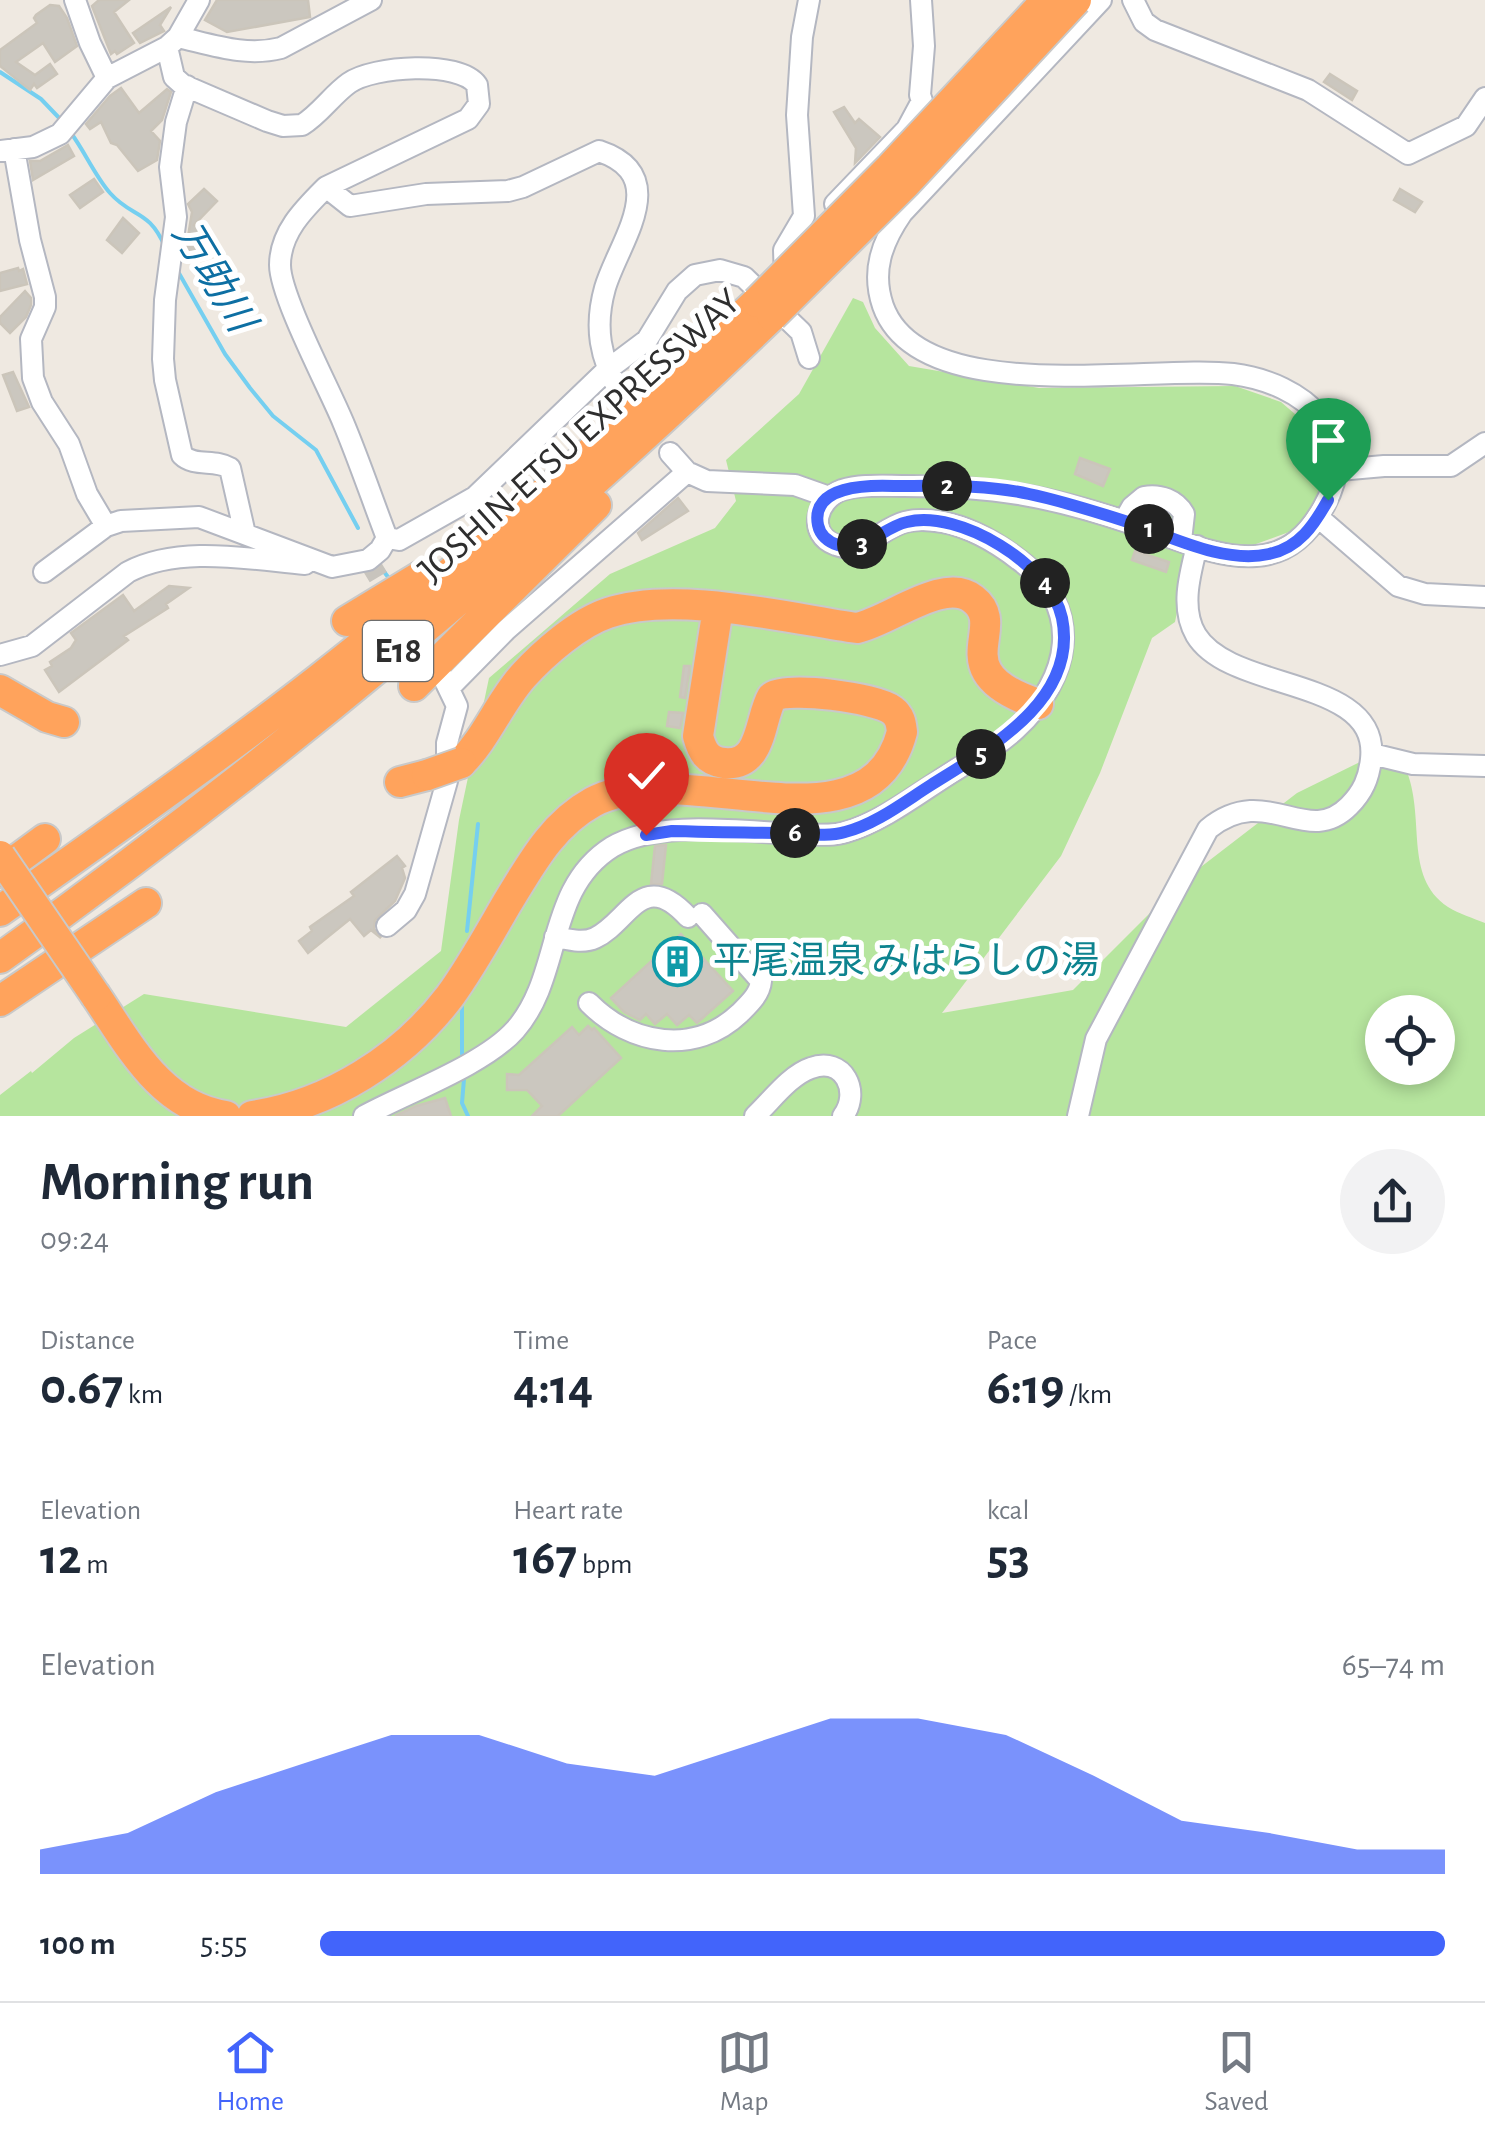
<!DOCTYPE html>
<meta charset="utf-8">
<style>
:root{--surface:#fff;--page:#f2f2f3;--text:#1f2937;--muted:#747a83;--line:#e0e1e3;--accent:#4264fb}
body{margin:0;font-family:"Alegreya Sans","Noto Sans JP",sans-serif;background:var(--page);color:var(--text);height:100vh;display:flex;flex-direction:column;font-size:38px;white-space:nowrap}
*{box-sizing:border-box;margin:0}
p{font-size:32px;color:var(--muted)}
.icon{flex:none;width:55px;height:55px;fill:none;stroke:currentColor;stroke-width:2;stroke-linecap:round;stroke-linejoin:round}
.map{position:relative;height:1116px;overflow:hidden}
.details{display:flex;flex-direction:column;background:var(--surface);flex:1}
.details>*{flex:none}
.fabs{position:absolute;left:1365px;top:995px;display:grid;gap:20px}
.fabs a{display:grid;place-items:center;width:90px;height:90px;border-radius:50%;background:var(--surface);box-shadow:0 5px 15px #0003;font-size:50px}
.pin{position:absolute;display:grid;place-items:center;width:85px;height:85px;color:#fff;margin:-102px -42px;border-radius:50% 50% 50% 0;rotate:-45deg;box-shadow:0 0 10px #0007}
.pin .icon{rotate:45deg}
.km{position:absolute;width:50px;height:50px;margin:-25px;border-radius:50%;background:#222;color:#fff;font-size:28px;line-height:50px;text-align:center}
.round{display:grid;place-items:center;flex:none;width:105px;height:105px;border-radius:52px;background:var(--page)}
.overview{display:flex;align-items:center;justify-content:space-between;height:170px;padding:0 40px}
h1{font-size:55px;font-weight:600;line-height:75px}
.stats{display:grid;grid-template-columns:repeat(3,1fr);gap:15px;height:170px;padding:10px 40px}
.stats div{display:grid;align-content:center}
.stats b{font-size:50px;font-weight:600}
.stats small{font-size:28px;font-weight:400}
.stats p{font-size:28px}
.chart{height:280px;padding:20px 40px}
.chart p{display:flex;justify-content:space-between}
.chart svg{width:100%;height:180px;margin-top:10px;fill:var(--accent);opacity:.7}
ul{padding:0 40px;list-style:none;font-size:32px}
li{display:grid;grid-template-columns:160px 120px 1fr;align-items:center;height:75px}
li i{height:25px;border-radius:12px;background:var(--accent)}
.dock{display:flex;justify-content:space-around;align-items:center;height:140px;border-top:2px solid var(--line);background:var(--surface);font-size:28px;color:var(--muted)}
.dock a{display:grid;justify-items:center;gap:5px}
.dock .active{color:var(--accent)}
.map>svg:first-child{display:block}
.green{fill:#b6e59e;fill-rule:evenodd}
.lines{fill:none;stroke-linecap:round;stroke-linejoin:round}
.stream{stroke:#75cff0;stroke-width:4}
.building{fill:#cbc7bf;stroke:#cbc5ba;stroke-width:2.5}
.minor-tunnel{stroke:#c8c4bd;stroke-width:20;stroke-dasharray:20 10;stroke-linecap:butt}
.minor-casing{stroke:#b4b7c1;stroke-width:24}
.highway-casing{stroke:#c9c9c9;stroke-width:34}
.minor{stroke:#fff;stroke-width:20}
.highway{stroke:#ffa35c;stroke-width:30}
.highway-bridge-casing{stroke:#c9c9c9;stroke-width:34;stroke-linecap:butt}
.highway-bridge{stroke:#ffa35c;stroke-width:30}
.route-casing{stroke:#fff;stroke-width:20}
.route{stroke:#4264fb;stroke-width:12}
.labels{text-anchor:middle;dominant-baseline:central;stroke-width:10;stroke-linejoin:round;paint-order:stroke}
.shield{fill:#fff;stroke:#6d6d6d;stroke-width:2.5}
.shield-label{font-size:35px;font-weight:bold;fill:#2e2e2e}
.street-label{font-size:38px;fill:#2e2e2e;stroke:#fff}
.culture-label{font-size:38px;fill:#0d838f;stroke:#fff;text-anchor:start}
.water-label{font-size:40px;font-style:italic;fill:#0d6fa3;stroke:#fff}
</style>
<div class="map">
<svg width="1485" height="1116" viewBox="0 0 1485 1116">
<rect width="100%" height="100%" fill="#efe9e1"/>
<path class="green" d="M 853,298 L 863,302 L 875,328 L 909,366 L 1039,388 L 1235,386 L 1281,402 L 1323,438 L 1327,480 L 1300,528 L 1245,548 L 1192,536 L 1175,622 L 1152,638 L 1100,773 L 1061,856 L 942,1013 L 1073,990 L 1180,883 L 1297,793 L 1364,760 L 1405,767 C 1427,817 1402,876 1448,907 C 1459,914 1473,918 1485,923 L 1485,1116 L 0,1116 L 0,1095 L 31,1071 L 32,1073 L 74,1038 L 144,994 L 346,1027 L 441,951 L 459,820 L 489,678 L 610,574 L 715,528 L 736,501 L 726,460 L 799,394 ZM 1382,1012 L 1438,1012 L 1438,1068 L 1382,1068 Z"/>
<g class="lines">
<path class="stream" d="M 0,72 L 41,99 L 63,122
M 71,133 C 85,152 95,176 110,193 C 132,218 149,209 165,247
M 176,268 L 225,354 L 250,388 L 273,416 L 316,450 L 358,528
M 382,569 L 391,581
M 467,931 L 478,824
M 462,1054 L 462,1004
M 464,1079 L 462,1103 L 468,1116"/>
</g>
<path class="building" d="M 99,0 L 129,0 L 114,12 L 134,43 L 117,54 L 115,51 L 111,54 L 92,6 Z
M 217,0 L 308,0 L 310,17 L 227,32 L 205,20 Z
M 50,5 L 59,6 L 67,18 L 77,46 L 55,62 L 43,43 L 16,62 L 35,75 L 50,64 L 57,74 L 37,88 L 34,84 L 30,90 L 0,66 L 0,50 L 37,23 L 34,18 L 36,15 Z
M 171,7 L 160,25 L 164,31 L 140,43 L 133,33 Z
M 1330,74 L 1357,91 L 1352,100 L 1324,82 Z
M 121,88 L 139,113 L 167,89 L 171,92 L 162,120 L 151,131 L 160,141 L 157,160 L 138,171 L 117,145 L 111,143 L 101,122 L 90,129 L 86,124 L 110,96 Z
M 844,107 L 855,123 L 859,119 L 880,137 L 855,163 L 856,148 L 834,112 Z
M 68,145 L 74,156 L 33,180 L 30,161 L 40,161 Z
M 94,179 L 103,192 L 80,208 L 70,195 Z
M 204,189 L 217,201 L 194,225 L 208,233 L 198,255 L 186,249 L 192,212 L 188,204 Z
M 1400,189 L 1422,202 L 1415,212 L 1394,200 Z
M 123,218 L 139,233 L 122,253 L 107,240 Z
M 18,268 L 19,271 L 23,269 L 27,284 L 0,291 L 0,273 Z
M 25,291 L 31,298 L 31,305 L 26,317 L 10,333 L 0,323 L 0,317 Z
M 13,372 L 29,407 L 17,411 L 3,375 Z
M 1080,458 L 1110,469 L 1103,486 L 1075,474 Z
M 678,498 L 688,511 L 642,540 L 638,533 Z
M 1135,551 L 1169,562 L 1166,572 L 1132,560 Z
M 169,586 L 189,588 L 166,604 L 168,608 L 124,636 L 128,640 L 59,692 L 45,670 L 52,666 L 50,662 L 71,648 L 76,640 L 71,633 L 123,595 L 134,611 Z
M 684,666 L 690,666 L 685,698 L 680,697 Z
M 669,712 L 683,713 L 680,728 L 667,726 Z
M 666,845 L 662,884 L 651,884 L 655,846 Z
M 397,856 L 405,866 L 402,868 L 405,878 L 395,901 L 375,920 L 374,929 L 381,938 L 371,930 L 364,936 L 350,919 L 308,953 L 299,941 L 312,931 L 310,927 L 354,896 L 351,892 Z
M 681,934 L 733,991 L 697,1023 L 689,1015 L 677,1025 L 667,1014 L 655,1024 L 646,1014 L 640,1020 L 624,1012 L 611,998 Z
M 588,1026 L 592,1030 L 594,1028 L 621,1058 L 558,1116 L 532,1116 L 542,1106 L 527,1090 L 507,1090 L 507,1074 L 519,1075 L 572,1027 L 579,1035 Z
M 445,1098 L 451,1116 L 395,1116 L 416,1106 Z"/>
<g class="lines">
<path class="minor-tunnel" d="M 368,560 L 395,605"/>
<defs>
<path id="minor" d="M 75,0 L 90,43 L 107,78
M 199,0 L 178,37 L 167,47 L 174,77 L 183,85 L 267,121 L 283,126 L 302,125 C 320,114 332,95 349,83 C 373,66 459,60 477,85 L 479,104 L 468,119 L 326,187 L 350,206 L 426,194 L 508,191 L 523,187 L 599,151 C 674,176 618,243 605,288 C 594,327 600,359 620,392
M 1133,0 L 1144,22 L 1155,30 L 1308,90 L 1408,154 L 1466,126 L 1485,98
M 178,37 C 213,45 246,57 281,48 L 371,0
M 187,86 L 176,122 L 170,167 L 176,217 L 165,300 L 163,359 L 165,380 L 182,455 C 194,467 215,459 230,468 L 245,534
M 14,149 L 30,240 L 45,297 L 45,307 L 31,339 L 33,378 L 42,402 L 69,444 L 87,494 L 106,526
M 0,151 L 33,147 L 60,134 L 107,78 L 167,47
M 835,204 L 907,129 L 922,101 L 920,95 L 924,46 L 921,0
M 785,279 L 784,250 L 804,216 L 797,115 L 802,37 L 809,0
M 670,453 L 687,472 L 707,481 L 795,485 L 829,497
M 1339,470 L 1384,466 L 1451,466 L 1485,443
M 1318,517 L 1398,586 L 1425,594 L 1485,597
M 1124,521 L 1132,507 L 1144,497 C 1160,494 1176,500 1184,514 L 1181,540
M 387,538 L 399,540 L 475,497 L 607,370 L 647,340 L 677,291 L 695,275 L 720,270 L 744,277 L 801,332 L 809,358
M 44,572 L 106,526 L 121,521 L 199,517 L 332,567 L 368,560 L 380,550 L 387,538 C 372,499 359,460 343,422 C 329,388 280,296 280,265 C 280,232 305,208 326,187
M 0,655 L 32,646 L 128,572 C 179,545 249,559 305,564
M 449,688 L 506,630 L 687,472
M 1372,754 L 1413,764 L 1485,766
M 387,926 L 406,910 L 415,894 L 447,781 L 447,743 L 457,706 L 444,679
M 555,937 C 567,939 582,944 595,938 C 629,922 642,867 688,917
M 589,1003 C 631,1045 695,1056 740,1013 C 749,1004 760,994 761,981 L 702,914
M 364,1116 C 406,1093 484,1065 515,1030 C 563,976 545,889 612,847 C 658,819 743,832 796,834 C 812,834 830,837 846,832 C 884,821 920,792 954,771 C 975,758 998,746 1016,729 C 1071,678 1085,608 1019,560 C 997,543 970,527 942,522 C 930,520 916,519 905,522 C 882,528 861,555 836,545 C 806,534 817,499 842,490 C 861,484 884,486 904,486 C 994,486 1051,496 1136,525 C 1172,537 1216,559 1256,556 C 1288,554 1308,535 1323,508 C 1365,435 1304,383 1233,374 C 1150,364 920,410 883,306 C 871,271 882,242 902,213 L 1101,0
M 755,1116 C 771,1101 790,1075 811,1068 C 844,1056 861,1092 843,1116
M 1078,1116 L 1096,1039 L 1208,829 C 1267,781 1306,849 1349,806 C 1363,792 1369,778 1371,759 C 1380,676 1231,693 1196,635 C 1180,608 1190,574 1197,546"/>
<path id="highway" d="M 347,621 L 421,576
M 414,686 L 596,505
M 0,690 L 47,717 L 64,722
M 461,763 C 487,737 499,703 523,676 C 544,653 578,623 608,613 C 675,590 787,618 857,628 C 890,621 944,576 973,599 C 1011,628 939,671 1038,704
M 400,782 L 427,775
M 0,872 L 45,839
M 0,911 C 107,835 215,760 319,679 C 471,560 615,433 757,302
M 0,958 C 273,764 530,548 772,316
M 96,996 C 130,1046 161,1107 226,1116
M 0,1001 L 146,903
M 252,1116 C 329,1105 403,1058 450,996 C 471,967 488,936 506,905 C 530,866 551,825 593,802 C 681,754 868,861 902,732 C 901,723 900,716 892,710 C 876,698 789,686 772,697 C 759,719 763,767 724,763 C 707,761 702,751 698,736 L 718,608"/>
</defs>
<use href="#minor" class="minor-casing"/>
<use href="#highway" class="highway-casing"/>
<use href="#minor" class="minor"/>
<use href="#highway" class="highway"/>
<defs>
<path id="highway-bridge" d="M 757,302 L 890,168 L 1047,0
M 772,316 L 906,183 L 1076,0
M 427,775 L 461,763
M 0,856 L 96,996"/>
</defs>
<use href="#highway-bridge" class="highway-bridge-casing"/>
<use href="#highway-bridge" class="highway-bridge"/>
</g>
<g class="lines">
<defs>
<path id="route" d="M 646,835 L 672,831 C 712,832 752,833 793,833 C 810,834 829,837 845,832 C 876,824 904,802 931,785 C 988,749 1079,700 1062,618 C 1051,565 959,509 907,522 C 883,527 863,554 838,545 C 828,542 820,535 818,525 C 810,485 869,485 894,486 C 939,486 985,484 1029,494 C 1063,501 1097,512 1131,523 C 1172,537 1224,564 1269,554 C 1299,548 1314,525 1328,500"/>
</defs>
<use href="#route" class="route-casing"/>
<use href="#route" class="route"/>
</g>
<defs>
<symbol id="building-ring" viewBox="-11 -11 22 22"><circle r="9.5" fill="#fff" stroke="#0f9aa8" stroke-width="1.5"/><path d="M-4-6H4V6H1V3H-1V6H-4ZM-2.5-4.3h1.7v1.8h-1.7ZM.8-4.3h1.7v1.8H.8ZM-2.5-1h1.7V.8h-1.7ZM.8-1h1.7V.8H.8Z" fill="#0f9aa8"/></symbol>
</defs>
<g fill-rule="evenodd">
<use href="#building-ring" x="650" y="934" width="55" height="55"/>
</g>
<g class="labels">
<rect class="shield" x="363" y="621" width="70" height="60" rx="8"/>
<g class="shield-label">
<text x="398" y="651">E18</text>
</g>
<g class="street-label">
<text transform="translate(580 436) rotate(-42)">JOSHIN-ETSU EXPRESSWAY</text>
</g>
<g class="culture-label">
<text x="713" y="962">平尾温泉 みはらしの湯</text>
</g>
<g class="water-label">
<text transform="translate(213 277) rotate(59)">万助川</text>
</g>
</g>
</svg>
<div class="fabs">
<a><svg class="icon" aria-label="locate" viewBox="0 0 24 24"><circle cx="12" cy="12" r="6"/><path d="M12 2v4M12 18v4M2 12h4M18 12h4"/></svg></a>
</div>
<div class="pin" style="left:1328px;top:500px;background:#1e9e55"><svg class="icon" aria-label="arrive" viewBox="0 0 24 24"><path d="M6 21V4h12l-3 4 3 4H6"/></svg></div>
<div class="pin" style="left:646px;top:835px;background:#d93025"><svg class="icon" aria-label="check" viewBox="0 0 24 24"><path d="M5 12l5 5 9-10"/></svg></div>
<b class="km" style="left:1149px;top:529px">1</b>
<b class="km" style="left:947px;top:486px">2</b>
<b class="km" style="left:862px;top:544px">3</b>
<b class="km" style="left:1045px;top:583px">4</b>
<b class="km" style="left:981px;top:754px">5</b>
<b class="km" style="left:795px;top:833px">6</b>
</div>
<section class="details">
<div class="overview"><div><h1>Morning run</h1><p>09:24</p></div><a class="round"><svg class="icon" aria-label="share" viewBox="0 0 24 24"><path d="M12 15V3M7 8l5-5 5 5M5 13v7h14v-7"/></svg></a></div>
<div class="stats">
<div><p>Distance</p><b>0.67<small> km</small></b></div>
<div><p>Time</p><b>4:14</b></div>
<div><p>Pace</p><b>6:19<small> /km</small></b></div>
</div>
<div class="stats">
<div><p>Elevation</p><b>12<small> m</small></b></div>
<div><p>Heart rate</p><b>167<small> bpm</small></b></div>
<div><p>kcal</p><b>53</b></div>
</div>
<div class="chart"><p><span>Elevation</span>65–74 m</p>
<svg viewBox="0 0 160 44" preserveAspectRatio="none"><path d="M0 44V38L10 34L20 24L30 17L40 10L50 10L60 17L70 20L80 13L90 6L100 6L110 10L120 20L130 31L140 34L150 38L160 38V44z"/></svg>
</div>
<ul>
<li><b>100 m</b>5:55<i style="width:100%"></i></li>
</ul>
</section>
<nav class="dock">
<a class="active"><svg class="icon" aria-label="home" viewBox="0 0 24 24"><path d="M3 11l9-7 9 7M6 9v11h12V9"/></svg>Home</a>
<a><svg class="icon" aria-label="map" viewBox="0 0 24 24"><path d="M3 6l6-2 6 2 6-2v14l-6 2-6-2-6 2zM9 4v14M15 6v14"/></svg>Map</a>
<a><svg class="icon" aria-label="saved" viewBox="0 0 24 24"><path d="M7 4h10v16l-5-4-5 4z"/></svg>Saved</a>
</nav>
